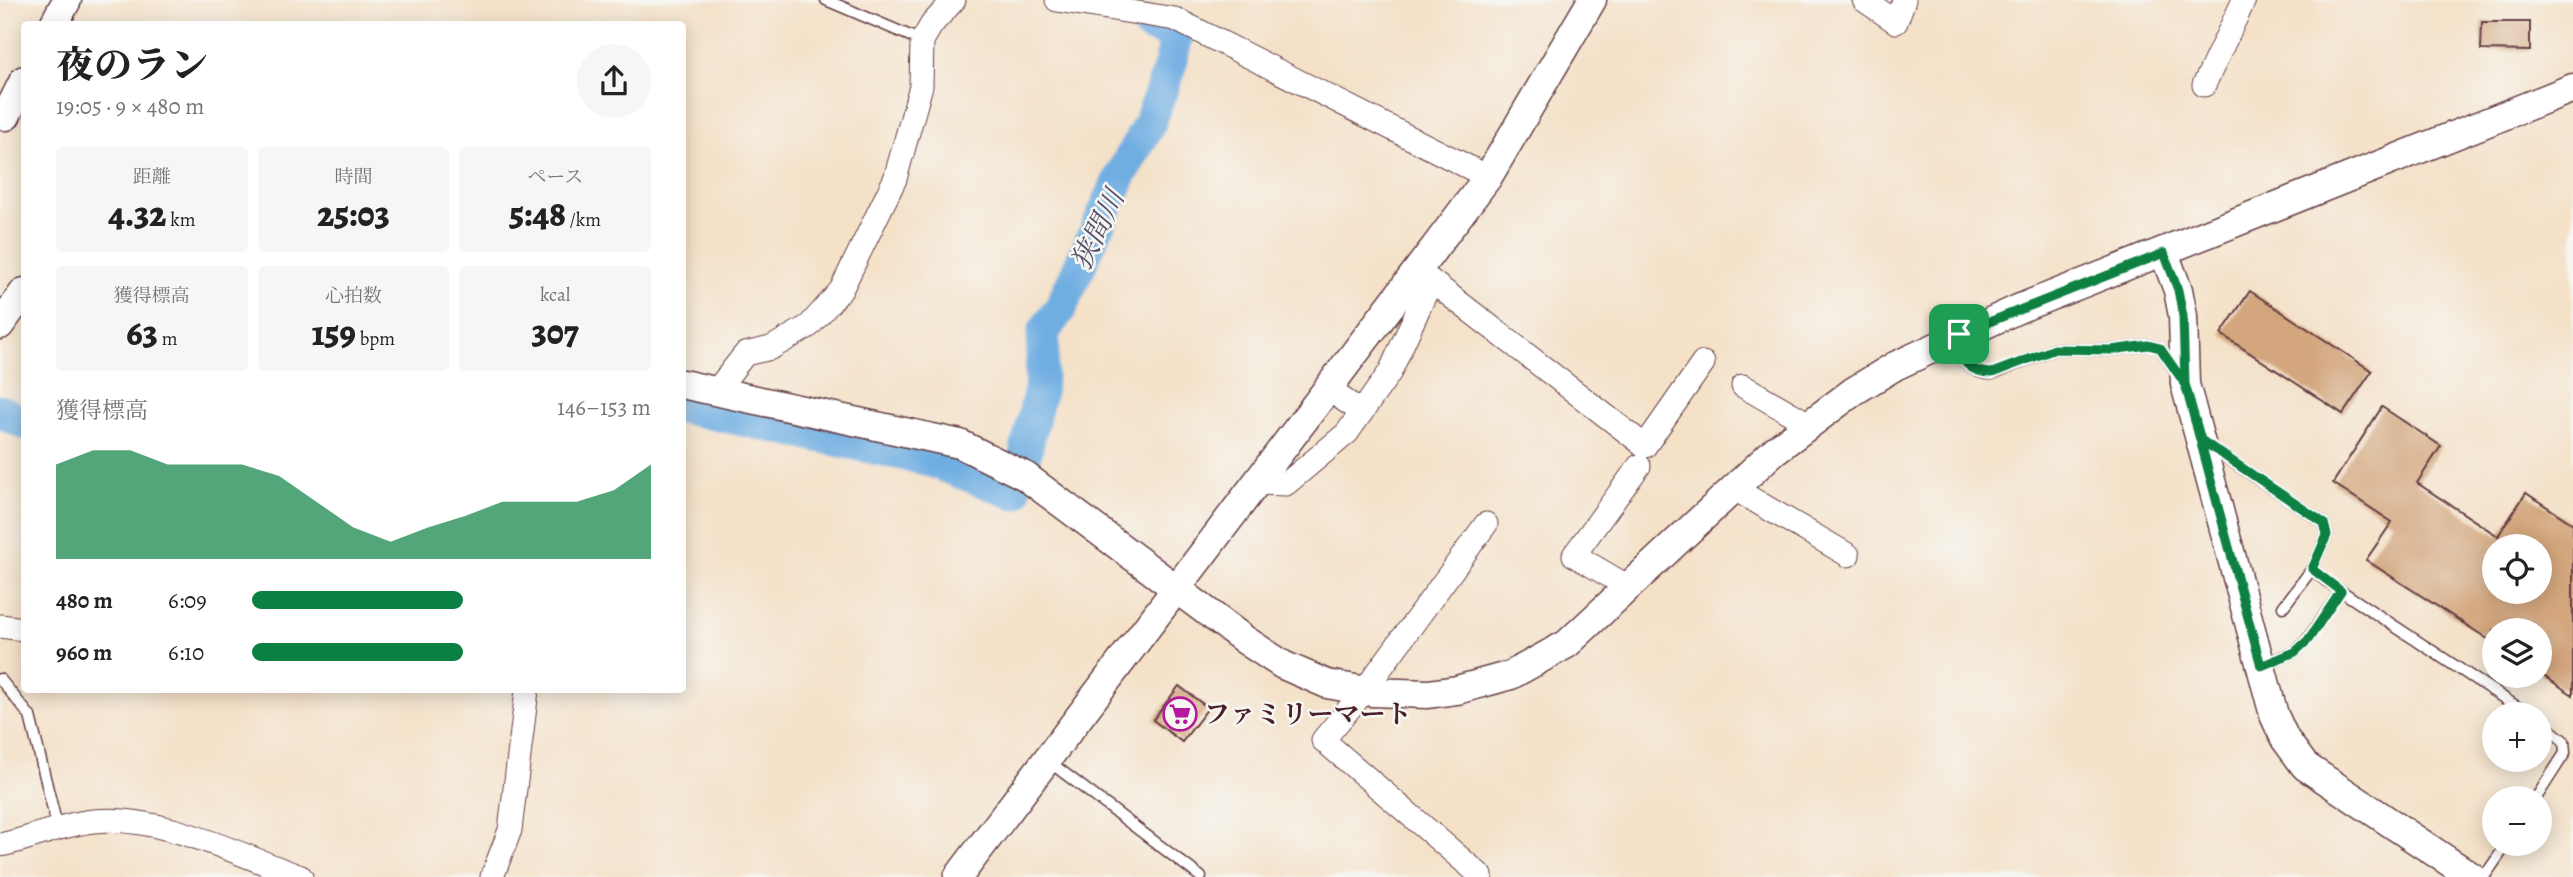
<!DOCTYPE html>
<html lang="ja">
<meta charset="utf-8">
<style>
:root{--surface:#fff;--page:#f6f6f6;--text:#222;--muted:#767676;--accent:#0b8043}
body{margin:0;font-family:Alegreya,"Noto Serif JP",serif;background:var(--page);color:var(--text);height:100vh;display:flex;flex-direction:column;font-size:26px;white-space:nowrap}
*{box-sizing:border-box;margin:0}
p{font-size:23px;color:var(--muted)}
.icon{flex:none;width:38px;height:38px;fill:none;stroke:currentColor;stroke-width:2;stroke-linecap:round;stroke-linejoin:round}
.map{position:relative;flex:1;overflow:hidden}
.side{position:absolute;left:21px;top:21px;width:665px;height:672px;display:flex;flex-direction:column;background:var(--surface);border-radius:7px;box-shadow:0 4px 18px #0003}
.side>*{flex:none}
.buttons{position:absolute;left:2482px;top:534px;display:grid;gap:14px}
.buttons a{display:grid;place-items:center;width:70px;height:70px;border-radius:50%;background:var(--surface);box-shadow:0 4px 18px #0003;font-size:35px}
.pin{position:absolute;display:grid;place-items:center;width:60px;height:60px;color:#fff;margin:-30px;border-radius:14px;box-shadow:0 4px 10px #0006}
.round{display:grid;place-items:center;flex:none;width:74px;height:74px;border-radius:37px;background:var(--page)}
.head{display:flex;align-items:center;justify-content:space-between;height:119px;padding:0 35px}
h1{font-size:38px;font-weight:800;line-height:52px}
.stats{display:grid;grid-template-columns:repeat(3,1fr);gap:10px;height:119px;padding:7px 35px}
.stats div{display:grid;align-content:center;border-radius:7px;background:var(--page);text-align:center}
.stats b{font-size:35px;font-weight:800}
.stats small{font-size:19px;font-weight:400}
.stats p{font-size:19px}
.chart{height:196px;padding:14px 35px}
.chart p{display:flex;justify-content:space-between}
.chart svg{width:100%;height:126px;margin-top:7px;fill:var(--accent);opacity:.7}
ul{padding:0 35px;list-style:none;font-size:23px}
li{display:grid;grid-template-columns:112px 84px 1fr;align-items:center;height:52px}
li i{height:18px;border-radius:9px;background:var(--accent)}
.map>svg:first-child{display:block}
.lines{fill:none;stroke-linecap:round;stroke-linejoin:round}
.river{stroke:#6faee2;stroke-width:33}
.building{fill:#d3a67d;fill-rule:evenodd}
.service-casing{stroke:#643c43;stroke-width:13}
.minor-casing{stroke:#643c43;stroke-width:25}
.tertiary-casing{stroke:#643c43;stroke-width:31}
.service{stroke:#fff;stroke-width:10}
.minor{stroke:#fff;stroke-width:23}
.tertiary{stroke:#fff;stroke-width:28}
.route-casing{stroke:#fff;stroke-width:14}
.route{stroke:#0b8043;stroke-width:9}
.labels{text-anchor:middle;dominant-baseline:central;stroke-width:5;stroke-linejoin:round;paint-order:stroke}
.poi-label{font-size:26px;font-weight:bold;fill:#4a1f2b;stroke:#f6f6f2;text-anchor:start}
.water-label{font-size:28px;font-style:italic;fill:#57516b;stroke:#f6f6f2}
</style>
<div class="map">
<svg width="2573" height="877" viewBox="0 0 2573 877">
<rect width="100%" height="100%" fill="#f6f6f2"/>
<filter id="ink" filterUnits="userSpaceOnUse"><feTurbulence type="fractalNoise" baseFrequency=".0143" numOctaves="2"/><feDisplacementMap in="SourceGraphic" scale="14" xChannelSelector="R" yChannelSelector="G"/><feConvolveMatrix kernelMatrix="1 2 1 2 8 2 1 2 1" color-interpolation-filters="sRGB"/></filter>
<filter id="wash" filterUnits="userSpaceOnUse"><feTurbulence type="fractalNoise" baseFrequency=".00686" numOctaves="4" result="noise"/><feDisplacementMap in="SourceGraphic" scale="28" xChannelSelector="R" yChannelSelector="G"/><feGaussianBlur stdDeviation="1.57" result="paint"/><feColorMatrix in="noise" values="0 0 0 0 0 0 0 0 0 0 0 0 0 0 0 0 0 1.4 0 .05"/><feComposite in="paint" operator="in"/></filter>
<g filter="url(#wash)">
<rect width="100%" height="100%" fill="#f4e1c8"/>
<g class="lines">
<path class="river" d="M 682,407 L 926,459 L 1014,493 L 1016,485
M 0,411 L 24,423
M 1025,455 L 1040,390 L 1044,331 L 1060,309 L 1122,173 L 1150,122 L 1170,66 L 1177,35 L 1149,26 L 1150,23"/>
</g>
<g id="blocks">
<path class="building" d="M 2482,22 L 2530,22 L 2530,51 L 2481,50 Z
M 2250,291 L 2372,371 L 2343,414 L 2221,334 Z
M 2382,407 L 2441,446 L 2417,483 L 2498,536 L 2526,493 L 2573,524 L 2573,695 L 2539,673 L 2539,630 L 2494,630 L 2494,643 L 2366,560 L 2392,522 L 2333,483 ZM 2494,546 L 2539,546 L 2539,592 L 2494,592 Z
M 1179,686 L 1208,708 L 1182,742 L 1153,720 Z"/>
</g>
</g>
<g filter="url(#ink)">
<use href="#blocks" fill-opacity="0" stroke="#643c43" stroke-width="2"/>
<g class="lines">
<defs>
<path id="service" d="M 826,0 L 922,41
M 1952,341 C 1962,360 1969,374 1992,374 L 2055,349 L 2111,350 L 2148,345 L 2160,348 L 2177,373
M 2209,446 L 2324,523 L 2327,535 L 2312,569 L 2326,581 L 2528,714
M 2283,607 L 2312,569
M 2263,664 L 2295,652 L 2307,640 L 2341,591
M 0,679 L 30,716 L 57,826
M 1047,760 L 1201,877
M 2536,798 L 2565,753 L 2564,741 L 2539,721
M 2484,877 L 2507,844"/>
<path id="minor" d="M 1057,0 L 1175,19 L 1488,177
M 1864,0 L 1896,22 L 1904,0
M 2204,85 L 2244,0
M 1417,270 L 1645,446 L 1703,363
M 1743,386 L 1809,424
M 1326,388 L 1362,412
M 716,391 L 745,354 L 771,348 L 809,326 L 841,290 L 895,179 L 921,86 L 922,41 L 932,24 L 954,0
M 1256,483 L 1286,484 L 1347,433 L 1390,372 L 1431,281
M 1733,488 L 1848,555
M 1630,588 L 1574,555 L 1639,466
M 0,626 L 24,629
M 0,845 C 32,839 61,824 94,821 C 160,814 239,855 301,877
M 1481,876 L 1323,740 L 1364,691 L 1486,524
M 492,877 L 510,830 L 527,690"/>
<path id="tertiary" d="M 54,24 L 67,0
M 6,116 L 24,80
M 2164,253 L 2178,290 L 2183,316 L 2185,384 L 2274,715 L 2285,739 L 2305,766 L 2472,877
M 0,325 L 24,292
M 682,384 L 960,444 L 1025,476 L 1245,640 L 1283,665 L 1327,684 L 1372,692 L 1428,694 L 1457,690 L 1511,675 L 1567,644 L 1774,451 L 1854,391 L 1895,366 L 2018,309 L 2573,88
M 958,877 L 1488,177 L 1592,0"/>
</defs>
<use href="#service" class="service-casing"/>
<use href="#minor" class="minor-casing"/>
<use href="#tertiary" class="tertiary-casing"/>
<use href="#service" class="service"/>
<use href="#minor" class="minor"/>
<use href="#tertiary" class="tertiary"/>
</g>
</g>
<g class="lines" filter="url(#ink)">
<defs>
<path id="route" d="M 1959,334 L 1951,338 C 1961,358 1967,373 1992,373 L 2055,349 L 2111,350 L 2148,345 L 2160,348 L 2185,384 L 2261,666 L 2295,652 L 2308,640 L 2341,591 L 2312,569 L 2327,535 L 2324,523 L 2201,440 L 2185,384 L 2183,316 L 2178,290 L 2164,253 L 1959,334"/>
</defs>
<use href="#route" class="route-casing"/>
<use href="#route" class="route"/>
</g>
<defs>
<symbol id="supermarket-ring" viewBox="-11 -11 22 22"><circle r="9.5" fill="#f6f6f2" stroke="#b5179e" stroke-width="1.5"/><path d="M-6-5.5h2.5l.6 2H6L4.5 2H-2.5L-4.4-4H-6ZM-1.5 3.2a1.3 1.3 0 1 0 .1 0ZM3 3.2a1.3 1.3 0 1 0 .1 0Z" fill="#b5179e"/></symbol>
</defs>
<g fill-rule="evenodd">
<use href="#supermarket-ring" x="1161" y="695" width="38" height="38"/>
</g>
<g class="labels">
<g class="poi-label">
<text x="1204" y="714">ファミリーマート</text>
</g>
<g class="water-label">
<text transform="translate(1098 230) rotate(-64)">狭間川</text>
</g>
</g>
</svg>
<div class="buttons">
<a><svg class="icon" aria-label="locate" viewBox="0 0 24 24"><circle cx="12" cy="12" r="6"/><path d="M12 2v4M12 18v4M2 12h4M18 12h4"/></svg></a>
<a><svg class="icon" aria-label="layers" viewBox="0 0 24 24"><path d="M12 4l9 5-9 5-9-5zM3 14l9 5 9-5"/></svg></a>
<a>+</a>
<a>−</a>
</div>
<div class="pin" style="left:1959px;top:334px;background:#1e9e55"><svg class="icon" aria-label="arrive" viewBox="0 0 24 24"><path d="M6 21V4h12l-3 4 3 4H6"/></svg></div>
<section class="side">
<div class="head"><div><h1>夜のラン</h1><p>19:05 · 9 × 480 m</p></div><a class="round"><svg class="icon" aria-label="share" viewBox="0 0 24 24"><path d="M12 15V3M7 8l5-5 5 5M5 13v7h14v-7"/></svg></a></div>
<div class="stats">
<div><p>距離</p><b>4.32<small> km</small></b></div>
<div><p>時間</p><b>25:03</b></div>
<div><p>ペース</p><b>5:48<small> /km</small></b></div>
</div>
<div class="stats">
<div><p>獲得標高</p><b>63<small> m</small></b></div>
<div><p>心拍数</p><b>159<small> bpm</small></b></div>
<div><p>kcal</p><b>307</b></div>
</div>
<div class="chart"><p><span>獲得標高</span>146–153 m</p>
<svg viewBox="0 0 160 44" preserveAspectRatio="none"><path d="M0 44V11L10 6L20 6L30 11L40 11L50 11L60 15L70 24L80 33L90 38L100 33L110 29L120 24L130 24L140 24L150 20L160 11V44z"/></svg>
</div>
<ul>
<li><b>480 m</b>6:09<i style="width:53%"></i></li>
<li><b>960 m</b>6:10<i style="width:53%"></i></li>
</ul>
</section>
</div>
